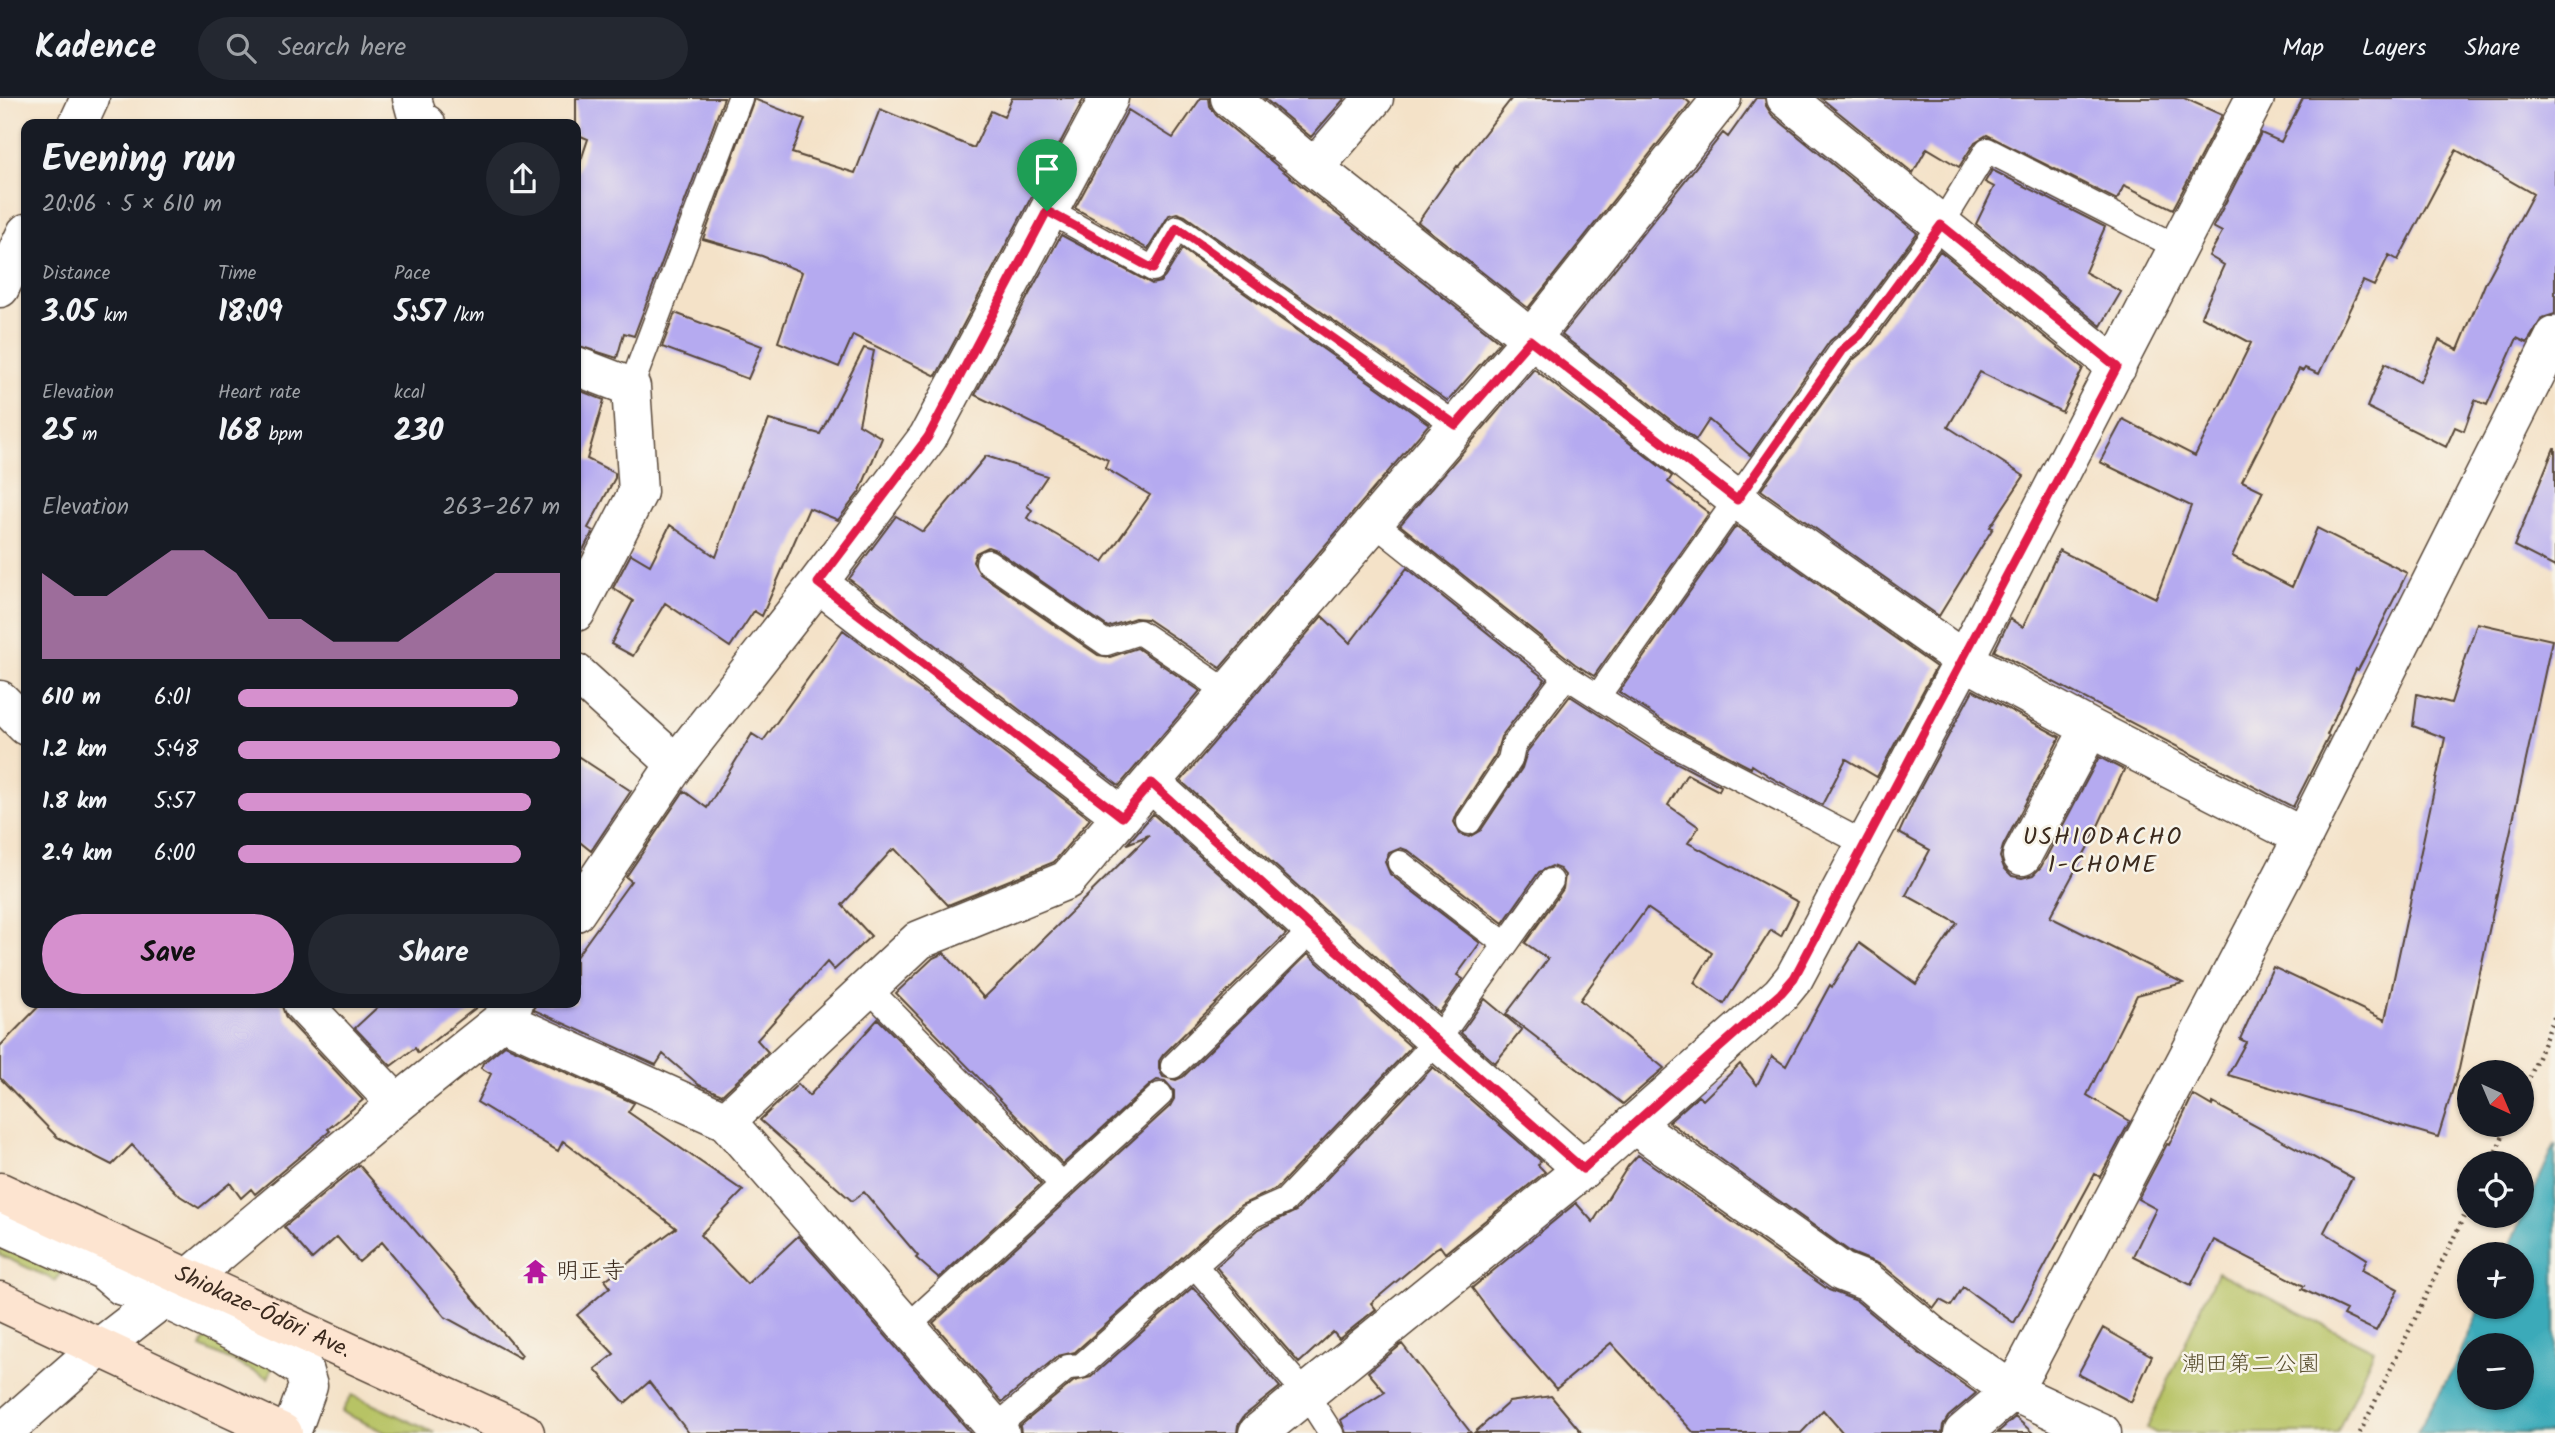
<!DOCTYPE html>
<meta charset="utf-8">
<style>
:root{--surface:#171b24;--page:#242831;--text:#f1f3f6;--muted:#9ea1a6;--line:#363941;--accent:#d690ce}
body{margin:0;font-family:Kalam,"Klee One",sans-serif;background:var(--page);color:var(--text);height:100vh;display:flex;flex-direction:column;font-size:26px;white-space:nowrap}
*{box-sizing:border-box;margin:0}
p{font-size:23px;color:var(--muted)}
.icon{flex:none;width:38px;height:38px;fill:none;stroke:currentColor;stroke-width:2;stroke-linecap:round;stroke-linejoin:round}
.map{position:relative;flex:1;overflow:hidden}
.side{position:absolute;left:21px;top:21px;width:560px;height:889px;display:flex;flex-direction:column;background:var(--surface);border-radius:14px;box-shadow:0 2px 5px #0004}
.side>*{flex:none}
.needle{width:46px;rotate:136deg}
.buttons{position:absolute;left:2457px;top:962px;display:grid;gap:14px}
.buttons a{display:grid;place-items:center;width:77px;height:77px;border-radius:50%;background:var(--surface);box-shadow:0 2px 5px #0004;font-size:35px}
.pin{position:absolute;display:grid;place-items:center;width:60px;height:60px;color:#fff;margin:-72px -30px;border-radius:50% 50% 50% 0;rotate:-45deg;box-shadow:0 0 7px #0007}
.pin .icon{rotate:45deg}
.round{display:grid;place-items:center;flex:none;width:74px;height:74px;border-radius:37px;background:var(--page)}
.headline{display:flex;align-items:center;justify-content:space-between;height:119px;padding:0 21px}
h1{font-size:38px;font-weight:600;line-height:52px}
.figures{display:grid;grid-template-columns:repeat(3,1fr);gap:10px;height:119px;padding:7px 21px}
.figures div{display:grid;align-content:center}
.figures b{font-size:30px;font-weight:600}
.figures small{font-size:19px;font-weight:400}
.figures p{font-size:19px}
.chart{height:196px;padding:14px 21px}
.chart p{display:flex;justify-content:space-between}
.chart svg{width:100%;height:126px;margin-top:7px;fill:var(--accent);opacity:.7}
.cta{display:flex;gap:14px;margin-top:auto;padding:14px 21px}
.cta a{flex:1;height:80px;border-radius:42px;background:var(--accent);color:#111;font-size:28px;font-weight:600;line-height:80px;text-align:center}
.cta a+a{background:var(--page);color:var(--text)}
ul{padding:0 21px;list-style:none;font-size:23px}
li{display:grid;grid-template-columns:112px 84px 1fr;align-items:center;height:52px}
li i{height:18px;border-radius:9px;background:var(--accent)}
header{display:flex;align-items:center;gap:42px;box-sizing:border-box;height:98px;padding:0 35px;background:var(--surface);border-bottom:2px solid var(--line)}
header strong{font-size:33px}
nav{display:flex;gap:38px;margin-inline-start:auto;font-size:24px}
.search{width:490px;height:63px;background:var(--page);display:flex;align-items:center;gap:18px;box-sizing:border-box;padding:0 24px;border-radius:38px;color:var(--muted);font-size:26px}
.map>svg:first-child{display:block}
.green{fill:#b7c365;stroke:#797642;stroke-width:2}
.water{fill:#3baab9;stroke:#3b6a6c;stroke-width:2;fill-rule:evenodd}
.building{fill:#b5aaf0}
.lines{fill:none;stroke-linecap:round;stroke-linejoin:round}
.lane-casing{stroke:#574638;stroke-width:27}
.street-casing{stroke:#574638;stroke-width:41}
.secondary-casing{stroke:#574638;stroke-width:41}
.path{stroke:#574638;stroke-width:4.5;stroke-dasharray:2 5;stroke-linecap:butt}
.lane{stroke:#fff;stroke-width:24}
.street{stroke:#fff;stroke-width:38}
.secondary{stroke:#fde4d0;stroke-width:38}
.route-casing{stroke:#fff;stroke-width:14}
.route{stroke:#e11d48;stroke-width:9}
.labels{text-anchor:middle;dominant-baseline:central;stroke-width:5;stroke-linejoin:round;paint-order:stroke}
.poi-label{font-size:23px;fill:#3b2a1e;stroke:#f7f3e8;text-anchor:start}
.street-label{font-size:23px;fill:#3b2a1e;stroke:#f7f3e8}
.park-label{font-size:23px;fill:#5a5030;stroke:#f7f3e8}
.neighbourhood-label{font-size:24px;letter-spacing:2px;fill:#3b2a1e;stroke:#f7f3e8}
</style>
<header>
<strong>Kadence</strong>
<div class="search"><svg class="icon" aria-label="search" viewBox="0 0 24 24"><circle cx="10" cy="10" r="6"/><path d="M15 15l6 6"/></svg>Search here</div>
<nav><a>Map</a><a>Layers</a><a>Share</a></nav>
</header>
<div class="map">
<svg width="2555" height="1335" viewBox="0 0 2555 1335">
<rect width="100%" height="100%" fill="#f7f3e8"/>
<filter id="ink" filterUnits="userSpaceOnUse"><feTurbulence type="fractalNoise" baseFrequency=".0143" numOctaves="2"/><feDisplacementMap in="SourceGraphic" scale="14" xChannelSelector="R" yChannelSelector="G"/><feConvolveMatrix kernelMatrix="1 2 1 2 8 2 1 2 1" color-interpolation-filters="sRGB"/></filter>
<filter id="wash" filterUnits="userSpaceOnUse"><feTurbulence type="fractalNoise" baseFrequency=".00686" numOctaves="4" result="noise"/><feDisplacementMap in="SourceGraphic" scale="28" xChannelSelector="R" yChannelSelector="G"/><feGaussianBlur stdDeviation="1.57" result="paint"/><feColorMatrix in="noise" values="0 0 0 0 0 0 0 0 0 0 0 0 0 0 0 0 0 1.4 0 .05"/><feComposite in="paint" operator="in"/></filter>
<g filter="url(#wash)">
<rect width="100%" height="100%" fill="#f4e2c8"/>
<path class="green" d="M 0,1138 L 64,1168 L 56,1183 L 0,1157 Z
M 2217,1174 L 2374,1252 L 2337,1335 L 2156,1335 L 2147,1330 Z
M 208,1234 L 275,1264 L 268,1280 L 201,1249 Z
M 352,1297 L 435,1335 L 386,1335 L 342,1314 Z"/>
<path class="water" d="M 2555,1046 L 2555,1335 L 2417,1335 L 2454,1269 L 2481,1209 L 2522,1209 L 2522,1157 L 2505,1157 ZM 2469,1248 L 2522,1248 L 2522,1300 L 2469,1300 Z"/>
<g id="blocks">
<path class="building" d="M 576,0 L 724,0 L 634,238 L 624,235 L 617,260 L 576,247 L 576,77 L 588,41 L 576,36 Z
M 1012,0 L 1084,0 L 936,278 L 853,237 L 839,269 L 778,244 L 802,174 L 762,158 L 703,141 L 754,1 L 805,21 L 792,55 L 855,75 L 880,11 L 974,50 L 991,13 L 1004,19 Z
M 1201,0 L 1209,0 L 1210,8 L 1216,17 L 1300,87 L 1500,244 L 1448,303 L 1185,118 L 1177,115 L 1169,117 L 1148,151 L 1075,110 L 1128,12 L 1173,40 Z
M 1264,0 L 1345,0 L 1311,39 Z
M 1512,0 L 1684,0 L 1690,5 L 1528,210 L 1418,124 L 1457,68 L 1458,69 Z
M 1756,0 L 1765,0 L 1766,8 L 1772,17 L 1917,135 L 1849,227 L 1830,243 L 1750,357 L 1709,322 L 1696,342 L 1562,237 L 1723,35 L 1728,39 Z
M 1821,0 L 2184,0 L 2222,17 L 2173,111 L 2124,87 L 2117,102 L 1987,37 L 1975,44 L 1959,69 L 1927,50 L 1913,75 Z
M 2303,0 L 2555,0 L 2555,216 L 2542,220 L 2527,245 L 2517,240 L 2487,307 L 2475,302 L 2464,333 L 2455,329 L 2446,349 L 2367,309 L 2385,265 L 2420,284 L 2439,242 L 2458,252 L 2485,186 L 2533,96 L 2456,52 L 2398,162 L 2389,157 L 2374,188 L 2363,183 L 2319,276 L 2305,270 L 2303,273 L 2299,271 L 2242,383 L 2263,393 L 2232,458 L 2292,489 L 2317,430 L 2407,475 L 2370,549 L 2358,572 L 2356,571 L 2327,637 L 2329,638 L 2293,709 L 1994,553 L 2010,521 L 2023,529 L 2059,452 L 2156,500 L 2191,408 L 2100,364 L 2123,321 L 2195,358 L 2251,245 L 2201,218 L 2224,167 L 2209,158 L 2222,134 L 2213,129 L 2261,35 L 2281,44 Z
M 1992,72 L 2105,129 L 2085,174 L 2121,194 L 2101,228 L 1976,126 L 1994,89 L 1985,84 Z
M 1061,137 L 1152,186 L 1160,184 L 1165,179 L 1182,151 L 1429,326 L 1220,570 L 1147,521 L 1135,520 L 1108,529 L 996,452 L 988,449 L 976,455 L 973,464 L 980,476 L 1098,557 L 1110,559 L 1137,550 L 1200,593 L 1119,688 L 849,481 L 896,418 L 923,434 L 986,358 L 1047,378 L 1027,408 L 1032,412 L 1027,420 L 1103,464 L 1150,397 L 1105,370 L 1108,362 L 975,297 Z
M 1940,153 L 2083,270 L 2062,314 L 1980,274 L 1948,329 L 2024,378 L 1990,429 L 1993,430 L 1939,518 L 1761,392 L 1853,262 L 1872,246 Z
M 675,215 L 762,248 L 748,281 L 662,249 Z
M 864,250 L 874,253 L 859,326 L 882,340 L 860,393 L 838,422 L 809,410 L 762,518 L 754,513 L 730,549 L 665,505 L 633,558 L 611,546 L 633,503 L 613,490 L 631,456 L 650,467 L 670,427 L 716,459 L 740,391 L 769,322 L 820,336 Z
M 1534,271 L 1672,378 L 1668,384 L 1709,415 L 1594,578 L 1575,566 L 1400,427 Z
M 576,291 L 604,302 L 587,361 L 615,375 L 615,380 L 588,430 L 593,433 L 576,465 Z
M 2554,350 L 2555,350 L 2555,469 L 2514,448 Z
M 1736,428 L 1936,569 L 1877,679 L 1846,661 L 1822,707 L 1772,680 L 1752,667 L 1751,670 L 1671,628 L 1619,594 Z
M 1407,470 L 1545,581 L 1501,639 L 1496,656 L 1457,716 L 1454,724 L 1460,736 L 1469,739 L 1481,732 L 1522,670 L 1527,654 L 1570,598 L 1656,654 L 1721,688 L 1719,693 L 1687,676 L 1668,707 L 1699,729 L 1688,745 L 1798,804 L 1781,838 L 1771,832 L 1724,906 L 1694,885 L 1712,855 L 1647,810 L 1580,902 L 1664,970 L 1623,1006 L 1506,916 L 1548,861 L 1525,845 L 1563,791 L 1565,777 L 1560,771 L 1552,768 L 1539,774 L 1503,825 L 1409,753 L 1401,750 L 1389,755 L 1385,764 L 1390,776 L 1480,845 L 1457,877 L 1463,881 L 1439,915 L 1181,683 L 1322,518 L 1350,545 Z
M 2477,525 L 2552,542 L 2459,971 L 2438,1039 L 2228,977 L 2246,944 L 2240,941 L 2273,869 L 2385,922 L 2445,640 L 2413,628 L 2417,596 L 2451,605 Z
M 843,532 L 1090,721 L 1054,764 L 948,807 L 895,751 L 891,753 L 842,807 L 871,838 L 834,872 L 827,864 L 757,942 L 768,954 L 722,997 L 699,987 L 663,956 L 656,967 L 534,912 L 535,905 L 576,905 L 576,859 L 631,783 L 626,779 L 684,693 L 707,710 L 752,636 L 763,643 Z
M 1973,592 L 2060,639 L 2003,748 L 2000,759 L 2004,770 L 2012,778 L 2022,780 L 2033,777 L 2041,769 L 2099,659 L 2124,672 L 2091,743 L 2050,819 L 2183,885 L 2137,897 L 2087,997 L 2130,1023 L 2100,1079 L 2095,1076 L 2014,1225 L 1963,1189 L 1951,1208 L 1940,1202 L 1934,1210 L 1882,1167 L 1852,1155 L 1669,1024 L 1698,998 L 1703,1002 L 1740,966 L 1757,987 L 1772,958 L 1786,968 L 1830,887 L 1832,889 L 1859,845 L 1916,886 L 1957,825 L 1906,797 L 1930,752 L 1899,735 L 1915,700 Z
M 576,657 L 631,693 L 591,753 L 576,741 Z
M 1153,716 L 1286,836 L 1163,957 L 1159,963 L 1159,971 L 1163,979 L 1176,982 L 1183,979 L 1308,856 L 1411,949 L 1276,1091 L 1241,1107 L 1075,1254 L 1058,1258 L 1002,1304 L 933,1225 L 1170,1008 L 1174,1001 L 1174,993 L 1165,983 L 1157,982 L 1151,986 L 1063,1066 L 896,895 L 933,860 L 944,855 L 984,900 L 1149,737 L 1127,746 Z
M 1485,901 L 1522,932 L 1495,965 L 1461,935 Z
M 42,905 L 281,905 L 286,920 L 363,1002 L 328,1031 L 330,1033 L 255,1096 L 251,1091 L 241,1100 L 230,1085 L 199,1110 L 180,1098 L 132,1047 L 112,1067 L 57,1039 L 0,980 L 0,948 Z
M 382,905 L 482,905 L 418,955 L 415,950 L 391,968 L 355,930 Z
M 878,921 L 1041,1086 L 939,1180 L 916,1160 L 918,1158 L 864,1094 L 852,1103 L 760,1022 L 798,986 L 809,998 Z
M 505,947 L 634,1005 L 628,1014 L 743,1093 L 700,1137 L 747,1186 L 798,1138 L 971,1335 L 689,1335 L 649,1284 L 625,1305 L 595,1271 L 614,1256 L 577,1217 L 610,1189 L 605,1182 L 676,1130 L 563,1043 L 558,1053 L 477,1004 L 491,976 L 481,970 L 483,965 Z
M 1433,969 L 1541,1063 L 1538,1067 L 1545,1074 L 1445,1155 L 1440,1148 L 1435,1151 L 1371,1205 L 1376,1211 L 1339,1241 L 1333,1234 L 1299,1265 L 1216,1169 L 1259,1131 L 1296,1113 Z
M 2193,997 L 2212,1008 L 2213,1005 L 2352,1080 L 2324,1134 L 2367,1161 L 2362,1172 L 2398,1191 L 2376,1233 L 2343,1217 L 2346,1212 L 2302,1191 L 2304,1188 L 2214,1142 L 2191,1187 L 2133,1158 L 2156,1111 L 2138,1101 L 2167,1046 L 2169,1047 Z
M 1638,1057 L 1829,1192 L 1857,1203 L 1919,1255 L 1976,1295 L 1948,1319 L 1943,1327 L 1942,1335 L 1843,1335 L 1823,1312 L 1801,1335 L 1694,1335 L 1611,1245 L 1556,1291 L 1496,1222 L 1472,1190 L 1576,1105 L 1593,1124 L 1628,1068 Z
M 359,1067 L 522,1257 L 520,1260 L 445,1219 L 382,1144 L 359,1164 L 337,1139 L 312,1161 L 284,1129 Z
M 1193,1189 L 1280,1289 L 1244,1318 L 1238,1327 L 1237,1335 L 1021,1335 L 1020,1328 L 1074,1283 L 1091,1279 Z
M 2103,1230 L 2152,1258 L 2131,1304 L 2078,1276 Z
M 1402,1246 L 1471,1335 L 1346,1335 L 1341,1322 L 1385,1294 L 1368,1274 Z
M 1551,1298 L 1582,1335 L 1474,1335 L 1509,1304 Z
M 2015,1319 L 2033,1335 L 1997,1335 Z"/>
</g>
</g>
<g filter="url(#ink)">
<use href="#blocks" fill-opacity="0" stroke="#574638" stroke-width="2"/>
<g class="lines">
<defs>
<path id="lane" d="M 1047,112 L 1153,171 L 1177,130 L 1456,327
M 631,289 L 740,0
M 1373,424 L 1566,578 L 1664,641 L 1865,746
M 988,464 L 1106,545 L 1139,534 L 1228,594
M 1598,598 L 1842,252 L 1860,237 L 1941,127 L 1987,52 L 2177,149
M 1469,724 L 1510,662 L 1513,648 L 1566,578
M 1400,765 L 1505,846
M 868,890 L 1062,1086
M 1173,968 L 1313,831
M 1195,1168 L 1306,1296 L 1331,1335
M 908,1228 L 1160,997
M 996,1329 L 1068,1269 L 1081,1268 L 1251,1118 L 1285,1103 L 1437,943 L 1551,783"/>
<path id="street" d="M 412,0 L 418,22 L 426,26
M 1230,0 L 1314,70 L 1737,402 L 1938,544 L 1964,562 L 2090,630 L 2303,739
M 1786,0 L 2117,269
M 78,26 L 90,0
M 1314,70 L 1374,0
M 0,190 L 26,135
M 576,268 L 631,289 L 638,394 L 576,514
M 818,485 L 1122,718
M 576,575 L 676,666
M 0,602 L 26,628
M 1151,685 L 1437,943 L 1583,1071
M 2022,758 L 2090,630
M 576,814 L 676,666 L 818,485 L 928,339 L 1109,0
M 302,905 L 397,1006
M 502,922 L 726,1023 L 1000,1335
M 726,1023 L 919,842 L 1067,782 L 1530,242 L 1722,0
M 1633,1026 L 1842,1174 L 1868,1184 L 1933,1238 L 2012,1293 L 2102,1335
M 0,1126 L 103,1172 L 122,1188
M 103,1172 L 280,1256 L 303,1271 L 308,1288 L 291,1335
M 2,1335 L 100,1249 L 188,1181 L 397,1006 L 502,922 L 514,905
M 1258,1335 L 1583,1071 L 1781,896 L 1794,880 L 1964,562 L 2255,0
M 1963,1335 L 2012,1293 L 2023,1274 L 2303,739 L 2555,238"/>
<g id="secondary">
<path id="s1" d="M 0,1094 L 525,1335"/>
<path d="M 0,1203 L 283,1335"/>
</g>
</defs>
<use href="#lane" class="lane-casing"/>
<use href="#street" class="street-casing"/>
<use href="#secondary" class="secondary-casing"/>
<path class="path" d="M 2522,999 L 2555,917
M 2490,1066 L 2508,1027
M 2360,1335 L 2469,1108"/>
<use href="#lane" class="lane"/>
<use href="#street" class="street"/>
<use href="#secondary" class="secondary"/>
</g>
</g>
<g class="lines" filter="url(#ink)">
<defs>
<path id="route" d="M 1047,113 L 1153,171 L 1177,130 L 1456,327 L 1530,242 L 1737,402 L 1842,252 L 1860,237 L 1941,127 L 2117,269 L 1794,880 L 1781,895 L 1583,1071 L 1437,943 L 1151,685 L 1122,719 L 818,485 L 928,339 Z"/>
</defs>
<use href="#route" class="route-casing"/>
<use href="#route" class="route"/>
</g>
<defs>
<symbol id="temple-bare" viewBox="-9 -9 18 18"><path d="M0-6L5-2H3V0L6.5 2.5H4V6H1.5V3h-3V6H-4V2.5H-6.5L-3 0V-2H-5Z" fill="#b5179e" stroke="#f7f3e8" stroke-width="2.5" paint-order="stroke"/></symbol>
</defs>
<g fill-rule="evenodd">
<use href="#temple-bare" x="518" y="1156" width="35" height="35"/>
</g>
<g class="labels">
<g class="poi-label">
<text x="556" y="1174">明正寺</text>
</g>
<g class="street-label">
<text stroke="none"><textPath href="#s1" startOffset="289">Shiokaze-Ōdōri Ave.</textPath></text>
</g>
<g class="park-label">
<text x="2251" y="1267">潮田第二公園</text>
</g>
<g class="neighbourhood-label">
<text x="2103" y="739">USHIODACHO<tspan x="2103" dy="28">1-CHOME</tspan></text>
</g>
</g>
</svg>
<div class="buttons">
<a><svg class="needle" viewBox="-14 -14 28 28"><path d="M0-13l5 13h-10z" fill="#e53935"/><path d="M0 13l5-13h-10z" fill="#9ea1a6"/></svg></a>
<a><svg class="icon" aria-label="locate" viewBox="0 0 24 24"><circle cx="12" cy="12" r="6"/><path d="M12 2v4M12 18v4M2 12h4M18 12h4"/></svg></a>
<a>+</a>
<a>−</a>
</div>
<div class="pin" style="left:1047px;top:113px;background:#1e9e55"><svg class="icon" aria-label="arrive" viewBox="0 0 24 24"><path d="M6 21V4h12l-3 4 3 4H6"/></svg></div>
<section class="side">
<div class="headline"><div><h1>Evening run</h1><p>20:06 · 5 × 610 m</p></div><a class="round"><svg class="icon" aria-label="share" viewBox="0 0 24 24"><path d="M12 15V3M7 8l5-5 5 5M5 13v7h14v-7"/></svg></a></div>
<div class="figures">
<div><p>Distance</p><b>3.05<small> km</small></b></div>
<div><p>Time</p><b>18:09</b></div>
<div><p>Pace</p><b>5:57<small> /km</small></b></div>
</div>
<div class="figures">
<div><p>Elevation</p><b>25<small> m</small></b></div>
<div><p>Heart rate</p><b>168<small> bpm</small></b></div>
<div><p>kcal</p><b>230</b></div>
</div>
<div class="chart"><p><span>Elevation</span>263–267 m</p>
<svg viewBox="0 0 160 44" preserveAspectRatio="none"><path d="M0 44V14L10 22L20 22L30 14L40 6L50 6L60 14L70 30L80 30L90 38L100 38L110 38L120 30L130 22L140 14L150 14L160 14V44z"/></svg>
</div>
<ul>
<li><b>610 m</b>6:01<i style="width:87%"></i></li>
<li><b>1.2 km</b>5:48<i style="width:100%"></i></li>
<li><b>1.8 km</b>5:57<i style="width:91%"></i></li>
<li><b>2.4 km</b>6:00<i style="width:88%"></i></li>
</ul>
<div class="cta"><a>Save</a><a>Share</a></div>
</section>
</div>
